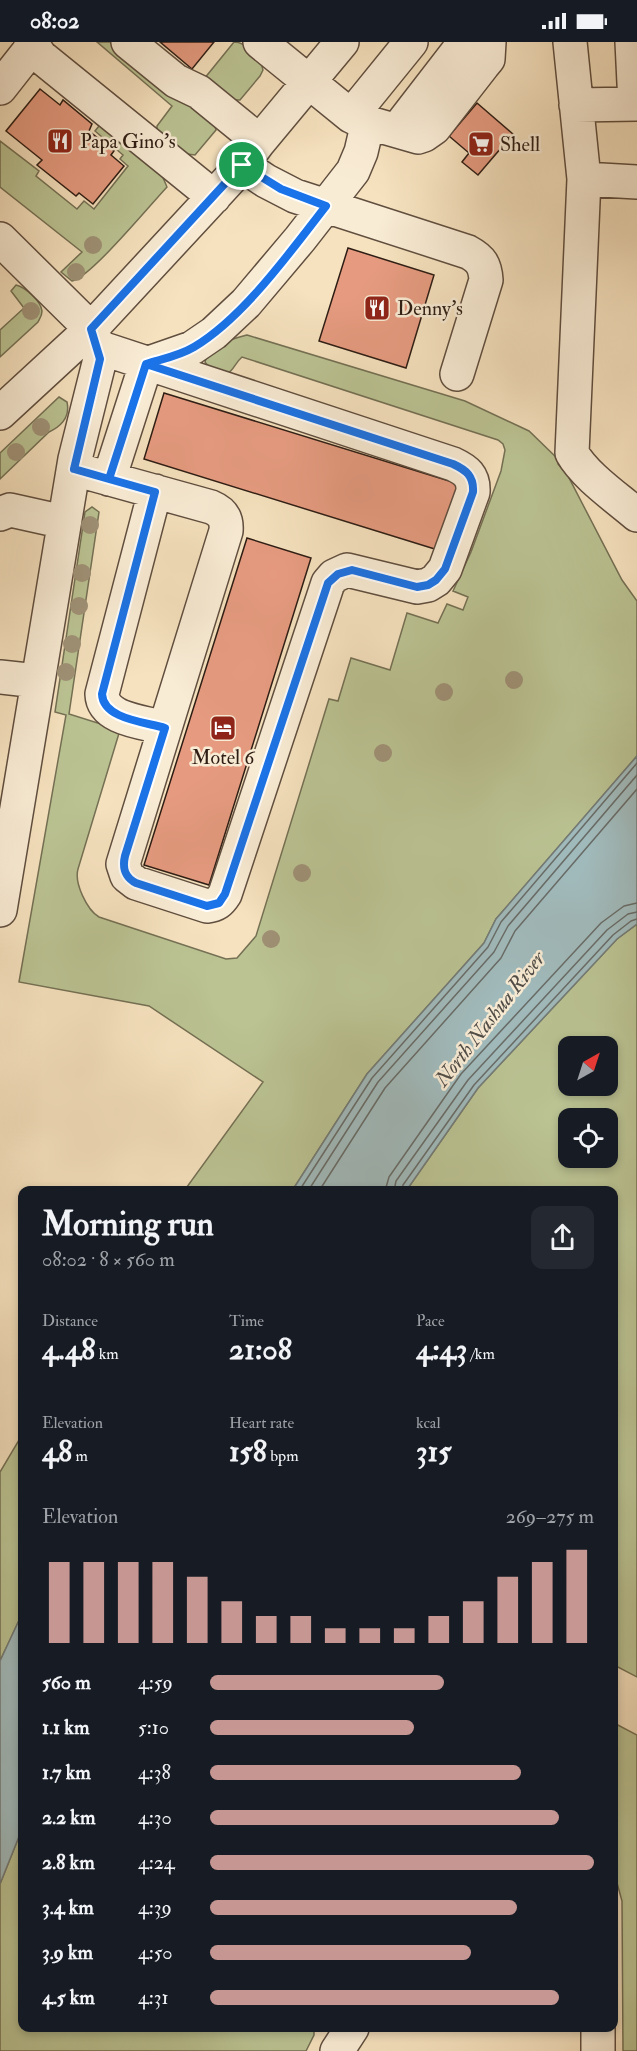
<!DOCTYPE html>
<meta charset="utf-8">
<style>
:root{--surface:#171b24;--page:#242831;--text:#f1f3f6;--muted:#9ea1a6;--accent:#c59692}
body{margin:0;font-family:"IM FELL Double Pica",serif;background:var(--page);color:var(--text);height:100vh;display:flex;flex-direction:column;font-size:22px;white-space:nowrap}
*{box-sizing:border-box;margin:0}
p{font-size:20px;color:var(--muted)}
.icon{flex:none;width:33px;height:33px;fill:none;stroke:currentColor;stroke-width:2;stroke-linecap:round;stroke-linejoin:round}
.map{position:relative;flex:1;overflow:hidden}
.drawer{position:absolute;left:18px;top:1144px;width:600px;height:846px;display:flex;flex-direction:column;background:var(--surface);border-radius:12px;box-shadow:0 3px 9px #0003}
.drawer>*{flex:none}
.needle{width:39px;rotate:39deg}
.controls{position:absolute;left:558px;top:994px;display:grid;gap:12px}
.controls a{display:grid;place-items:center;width:60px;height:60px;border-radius:12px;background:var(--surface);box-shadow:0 3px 9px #0003;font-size:30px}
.pin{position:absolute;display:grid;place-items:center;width:51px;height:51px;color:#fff;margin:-26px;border:3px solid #fff;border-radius:50%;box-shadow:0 2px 6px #0007}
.round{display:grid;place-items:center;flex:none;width:63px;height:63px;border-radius:12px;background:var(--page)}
.overview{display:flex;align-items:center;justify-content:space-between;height:102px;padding:0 24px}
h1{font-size:33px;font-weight:700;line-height:45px}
.stats{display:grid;grid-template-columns:repeat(3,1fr);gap:9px;height:102px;padding:6px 24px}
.stats div{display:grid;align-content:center}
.stats b{font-size:30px;font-weight:700}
.stats small{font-size:16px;font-weight:400}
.stats p{font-size:16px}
.chart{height:168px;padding:12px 24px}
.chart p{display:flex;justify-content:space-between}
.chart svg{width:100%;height:108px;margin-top:6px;stroke:var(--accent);stroke-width:6}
ul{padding:0 24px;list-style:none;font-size:20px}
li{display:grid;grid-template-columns:96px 72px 1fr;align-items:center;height:45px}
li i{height:15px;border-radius:8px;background:var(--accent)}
.status{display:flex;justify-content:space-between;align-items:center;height:42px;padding:0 30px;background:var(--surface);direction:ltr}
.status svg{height:16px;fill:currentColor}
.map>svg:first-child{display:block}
.green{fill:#bbc393;stroke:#747054;stroke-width:1.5;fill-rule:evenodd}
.water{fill:#a1bbbd;stroke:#737c79;stroke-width:1.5}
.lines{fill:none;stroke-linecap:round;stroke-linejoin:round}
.shore{stroke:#686c68;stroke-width:1.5}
.building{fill:#e69b80;stroke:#2e1d14;stroke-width:1.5}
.minor-casing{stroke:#604e3f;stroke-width:36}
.minor{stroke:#f9ecd5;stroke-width:33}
.tree{fill:#9f9176}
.route-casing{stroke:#fff;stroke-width:12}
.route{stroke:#1a73e8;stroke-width:8}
.labels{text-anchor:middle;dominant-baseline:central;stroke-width:5;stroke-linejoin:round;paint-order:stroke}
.poi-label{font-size:20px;fill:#2e1d14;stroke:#f9ecd5;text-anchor:start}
.water-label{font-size:21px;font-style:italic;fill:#504c47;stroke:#f9ecd5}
</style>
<div class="status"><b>08:02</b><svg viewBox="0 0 49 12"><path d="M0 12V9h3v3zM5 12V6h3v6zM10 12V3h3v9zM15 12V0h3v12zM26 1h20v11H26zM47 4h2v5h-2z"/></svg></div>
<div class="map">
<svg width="637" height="2009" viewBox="0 0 637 2009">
<rect width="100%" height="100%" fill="#f6e2bf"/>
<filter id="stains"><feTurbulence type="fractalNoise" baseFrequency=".00333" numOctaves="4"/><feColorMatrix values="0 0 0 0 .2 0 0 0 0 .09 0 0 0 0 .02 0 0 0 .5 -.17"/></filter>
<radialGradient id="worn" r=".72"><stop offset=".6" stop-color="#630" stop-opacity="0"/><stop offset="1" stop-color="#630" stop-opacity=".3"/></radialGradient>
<path class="green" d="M 97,0 L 113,0 L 215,84 L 216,88 L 195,113 L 187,112 L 157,88 L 157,84 L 172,64 Z
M 234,0 C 246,0 261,16 263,28 L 260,34 L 240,58 L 230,58 L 204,37 Z
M 95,74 L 161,131 L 167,145 C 151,162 90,236 72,239 L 61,230 L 82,210 L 0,145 L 0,99 L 39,129 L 36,134 L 77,167 L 84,159 L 94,167 L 128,124 L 120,117 L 123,113 L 95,89 L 99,84 L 92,78 Z
M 16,243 C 25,245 41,259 42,269 C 42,274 40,276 38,280 L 0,315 L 0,288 L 24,266 L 11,249 Z
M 247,293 L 465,359 L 529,389 L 558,417 L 558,422 L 568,434 L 622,538 L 637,559 L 637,714 L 496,877 L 484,901 L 367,1032 L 292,1149 L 184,1149 L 263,1040 L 149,964 L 19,940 L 66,673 L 55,670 L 85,470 L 92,465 L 99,470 L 69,672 L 120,688 L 78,827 C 74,841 87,868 99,875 L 226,917 L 237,916 L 256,894 L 329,657 L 338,659 L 351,616 L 390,628 L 407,571 L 438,581 L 447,562 L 463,568 L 468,555 L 453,549 L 471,510 L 501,429 L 505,408 L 503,402 L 498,398 L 242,315 C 235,321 234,328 227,332 L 209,325 L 205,320 C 208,303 232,297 247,293 Z
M 59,355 L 67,360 C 70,374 62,384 49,390 L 0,437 L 0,411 Z
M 637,882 L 637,1635 L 614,1623 L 614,1149 L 406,1149 L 478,1046 L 617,897 ZM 568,1005 L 608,1005 L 608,1044 L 568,1044 ZM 568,1077 L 608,1077 L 608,1116 L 568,1116 Z
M 22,1393 L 22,1572 L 0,1619 L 0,1430 Z
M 614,1681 L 637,1693 L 637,2009 L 623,2009 L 622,1859 L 617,1841 L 614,1838 Z
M 22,1787 L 22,1986 L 314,1986 L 314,1993 L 306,2009 L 0,2009 L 0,1842 Z"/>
<path class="water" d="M 637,714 L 637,882 L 617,897 L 478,1046 L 406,1149 L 292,1149 L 367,1032 L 484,901 L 496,877 Z
M 22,1572 L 22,1787 L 0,1842 L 0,1619 Z"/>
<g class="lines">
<path class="shore" d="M 299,1149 L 372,1036 L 488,905 L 501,880 L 637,721
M 308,1149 L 378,1040 L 494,910 L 508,884 L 637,733
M 319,1149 L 385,1046 L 501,916 L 515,889 L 637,747
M 385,1149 L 389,1135 L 461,1032 L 601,881 L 624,864 L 637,861
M 394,1149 L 396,1139 L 468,1038 L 607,888 L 628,872 L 637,870
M 402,1149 L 403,1143 L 474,1043 L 613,893 L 631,879 L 637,877"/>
</g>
<path class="building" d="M 160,0 L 214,0 L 192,27 Z
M 40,47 L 60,63 L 63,58 L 92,82 L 89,89 L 114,109 L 111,113 L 124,124 L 93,162 L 79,151 L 76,154 L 37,123 L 42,118 L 6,89 Z
M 477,61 L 513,92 L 478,133 L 462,120 L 469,111 L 449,94 Z
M 348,206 L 434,233 L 406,326 L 319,299 Z
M 164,351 L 459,442 L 438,508 L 144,417 Z
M 247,496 L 311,516 L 209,843 L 144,823 Z"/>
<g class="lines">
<defs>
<path id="minor" d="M 31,0 L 40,14 L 214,155
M 128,0 L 176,39 L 199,50 L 259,99
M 260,0 L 351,74 L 359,78 L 418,95 L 424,93 L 434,86 L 483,23 L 488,17 L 489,0
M 570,0 L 584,137 L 572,411 C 585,434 616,455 637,473
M 632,0 L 635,62
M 0,46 L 33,4
M 576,63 L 637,62
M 351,74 L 411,0
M 397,88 L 465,0
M 242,123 L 266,139 L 295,154 L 468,210 C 481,217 485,223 486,238 L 457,332
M 584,137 L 637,140
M 0,197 L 91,287 L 97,302 L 100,317 L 75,417 L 0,868
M 0,371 L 91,287 L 206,163 L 238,128 L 258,101 L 342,0
M 74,427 L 211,465 C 223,470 227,477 226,489 L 123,822 L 127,834 L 136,841 L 207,864 C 216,863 220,860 225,852 L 328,541 L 334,534 L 347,528 L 417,545 L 428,543 L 436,538 L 445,527 L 473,450 C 474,434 466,428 453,422 L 98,305
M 109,437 L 146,322 L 192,306 L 214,291 L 246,261 L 300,197 L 353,129 L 361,110 L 368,80
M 155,449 L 102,652 C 103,678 145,680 165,686
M 0,472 L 10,468 L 64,480
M 0,635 L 37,639
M 598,1986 L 598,2009
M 337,2009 L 352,1986"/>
</defs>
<use href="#minor" class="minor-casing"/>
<use href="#minor" class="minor"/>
</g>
<g class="tree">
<circle cx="93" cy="203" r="9"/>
<circle cx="76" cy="230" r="9"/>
<circle cx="31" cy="269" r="9"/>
<circle cx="41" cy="385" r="9"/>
<circle cx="16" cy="410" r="9"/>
<circle cx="90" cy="483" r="9"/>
<circle cx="82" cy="531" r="9"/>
<circle cx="79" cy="564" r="9"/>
<circle cx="72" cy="602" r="9"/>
<circle cx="66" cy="630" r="9"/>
<circle cx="514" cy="638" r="9"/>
<circle cx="444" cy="650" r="9"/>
<circle cx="383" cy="711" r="9"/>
<circle cx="302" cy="831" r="9"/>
<circle cx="271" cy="897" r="9"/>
</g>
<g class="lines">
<defs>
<path id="route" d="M 242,123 L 91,287 L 100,317 L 74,427 L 109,437 L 146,322 L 453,422 C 466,428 474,434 473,450 L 445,527 L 436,538 L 428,543 L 417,545 L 352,528 L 338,532 L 328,541 L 225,852 L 219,861 L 207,864 L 136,841 C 125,835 122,827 125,814 L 165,686 C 145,680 103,677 102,652 L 155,450 L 109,437 L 146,322 C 162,317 179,314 194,305 C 244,275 290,210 326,164 L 281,147 L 242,123"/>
</defs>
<use href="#route" class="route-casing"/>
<use href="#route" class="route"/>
</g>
<defs>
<symbol id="restaurant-square" viewBox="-11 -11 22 22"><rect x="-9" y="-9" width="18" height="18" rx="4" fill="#8f2418" stroke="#f9ecd5"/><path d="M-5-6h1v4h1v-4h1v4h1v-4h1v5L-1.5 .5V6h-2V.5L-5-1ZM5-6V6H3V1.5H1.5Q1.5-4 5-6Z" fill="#fff"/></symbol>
<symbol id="supermarket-square" viewBox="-11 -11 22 22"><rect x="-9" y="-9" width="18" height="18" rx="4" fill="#8f2418" stroke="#f9ecd5"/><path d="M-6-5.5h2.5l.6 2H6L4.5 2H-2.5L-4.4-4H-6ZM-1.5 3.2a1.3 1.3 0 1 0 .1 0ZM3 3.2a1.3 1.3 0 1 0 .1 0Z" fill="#fff"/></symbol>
<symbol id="hotel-square" viewBox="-11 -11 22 22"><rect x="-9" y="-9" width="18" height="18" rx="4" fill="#8f2418" stroke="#f9ecd5"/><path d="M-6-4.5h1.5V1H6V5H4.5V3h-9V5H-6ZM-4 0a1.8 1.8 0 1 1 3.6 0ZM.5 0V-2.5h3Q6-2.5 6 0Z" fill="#fff"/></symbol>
</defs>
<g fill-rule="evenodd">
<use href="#restaurant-square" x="45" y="84" width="30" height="30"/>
<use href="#supermarket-square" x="466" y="87" width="30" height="30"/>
<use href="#restaurant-square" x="362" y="251" width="30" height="30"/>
<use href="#hotel-square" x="208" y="671" width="30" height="30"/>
</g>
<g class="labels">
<g class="poi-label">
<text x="80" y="99">Papa Gino's</text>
<text x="500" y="102">Shell</text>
<text x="397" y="266">Denny's</text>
<text x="223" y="715" text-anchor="middle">Motel 6</text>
</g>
<g class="water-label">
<text transform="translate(490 977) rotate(-52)">North Nashua River</text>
</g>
</g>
<rect width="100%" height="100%" filter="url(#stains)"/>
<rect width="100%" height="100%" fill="url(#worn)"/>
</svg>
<div class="controls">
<a><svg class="needle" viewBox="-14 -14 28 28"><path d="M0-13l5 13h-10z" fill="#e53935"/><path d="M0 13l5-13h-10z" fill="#9ea1a6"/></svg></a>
<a><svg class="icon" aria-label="locate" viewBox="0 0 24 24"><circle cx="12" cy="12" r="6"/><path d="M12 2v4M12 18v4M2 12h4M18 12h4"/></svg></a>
</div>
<div class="pin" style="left:242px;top:123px;background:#1e9e55"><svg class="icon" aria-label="arrive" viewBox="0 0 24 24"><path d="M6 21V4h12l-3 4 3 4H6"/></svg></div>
<section class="drawer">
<div class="overview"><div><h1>Morning run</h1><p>08:02 · 8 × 560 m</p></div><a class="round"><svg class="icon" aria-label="share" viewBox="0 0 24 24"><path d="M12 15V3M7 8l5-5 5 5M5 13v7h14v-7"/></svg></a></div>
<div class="stats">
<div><p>Distance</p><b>4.48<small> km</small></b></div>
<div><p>Time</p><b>21:08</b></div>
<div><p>Pace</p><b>4:43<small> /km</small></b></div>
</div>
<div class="stats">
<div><p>Elevation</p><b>48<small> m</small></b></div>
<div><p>Heart rate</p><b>158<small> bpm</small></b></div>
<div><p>kcal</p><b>315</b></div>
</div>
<div class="chart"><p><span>Elevation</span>269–275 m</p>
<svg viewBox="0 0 160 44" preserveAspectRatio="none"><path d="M5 44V11M15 44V11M25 44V11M35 44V11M45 44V17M55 44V27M65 44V33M75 44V33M85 44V38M95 44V38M105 44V38M115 44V33M125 44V27M135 44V17M145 44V11M155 44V6"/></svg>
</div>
<ul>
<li><b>560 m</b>4:59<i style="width:61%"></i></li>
<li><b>1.1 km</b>5:10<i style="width:53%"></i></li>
<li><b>1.7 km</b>4:38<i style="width:81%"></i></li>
<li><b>2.2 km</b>4:30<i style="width:91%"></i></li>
<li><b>2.8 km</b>4:24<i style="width:100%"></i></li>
<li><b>3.4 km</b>4:39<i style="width:80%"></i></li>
<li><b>3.9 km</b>4:50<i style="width:68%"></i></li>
<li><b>4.5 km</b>4:31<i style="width:91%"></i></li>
</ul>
</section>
</div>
